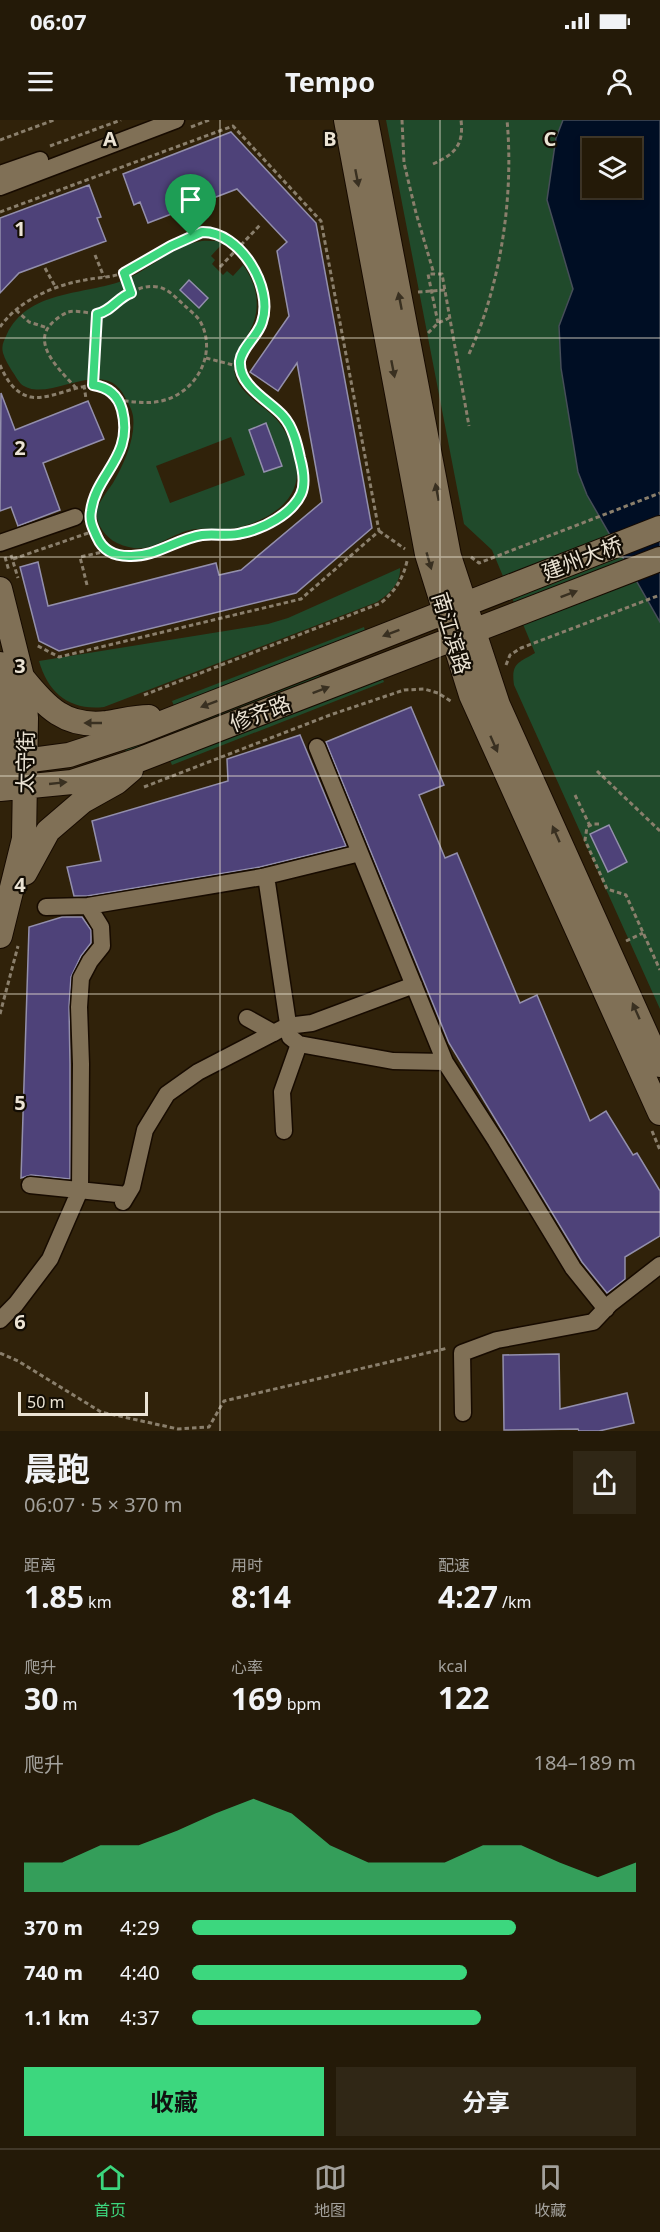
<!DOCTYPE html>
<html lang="zh">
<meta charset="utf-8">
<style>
:root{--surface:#241a08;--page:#302716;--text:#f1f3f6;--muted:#a3a19c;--line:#413829;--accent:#3cd77e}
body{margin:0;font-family:"Noto Sans","Noto Sans SC",sans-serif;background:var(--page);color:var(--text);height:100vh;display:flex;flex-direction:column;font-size:22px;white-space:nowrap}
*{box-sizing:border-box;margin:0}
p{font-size:20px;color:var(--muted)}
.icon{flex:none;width:33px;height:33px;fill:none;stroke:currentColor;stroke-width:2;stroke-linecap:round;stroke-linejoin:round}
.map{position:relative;height:1311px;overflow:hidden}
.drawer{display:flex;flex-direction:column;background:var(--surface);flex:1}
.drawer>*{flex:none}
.buttons{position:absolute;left:582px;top:18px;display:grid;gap:12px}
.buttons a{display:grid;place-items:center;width:60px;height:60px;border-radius:0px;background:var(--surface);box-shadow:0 3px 9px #0003,0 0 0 2px var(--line);font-size:30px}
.scale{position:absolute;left:18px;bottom:15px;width:130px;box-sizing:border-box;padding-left:6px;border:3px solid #ebe3d4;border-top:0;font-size:16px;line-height:21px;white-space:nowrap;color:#ebe3d4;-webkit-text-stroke:4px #130d04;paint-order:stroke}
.pin{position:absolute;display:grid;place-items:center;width:51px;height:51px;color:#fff;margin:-62px -26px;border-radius:50% 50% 50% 0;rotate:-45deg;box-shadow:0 0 6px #0007}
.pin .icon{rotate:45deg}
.round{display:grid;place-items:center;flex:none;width:63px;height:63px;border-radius:0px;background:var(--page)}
.headline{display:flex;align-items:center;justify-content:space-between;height:102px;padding:0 24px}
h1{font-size:33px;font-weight:700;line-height:45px}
.stats{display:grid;grid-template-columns:repeat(3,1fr);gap:9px;height:102px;padding:6px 24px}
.stats div{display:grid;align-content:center}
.stats b{font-size:30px;font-weight:700}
.stats small{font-size:16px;font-weight:400}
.stats p{font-size:16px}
.chart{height:168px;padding:12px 24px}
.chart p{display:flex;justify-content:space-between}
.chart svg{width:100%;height:108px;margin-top:6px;fill:var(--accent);opacity:.7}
.cta{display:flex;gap:12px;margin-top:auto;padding:12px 24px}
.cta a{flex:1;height:69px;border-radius:0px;background:var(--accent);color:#111;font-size:24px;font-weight:700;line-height:69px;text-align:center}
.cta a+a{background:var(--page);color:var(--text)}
ul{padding:0 24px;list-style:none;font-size:20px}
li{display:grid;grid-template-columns:96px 72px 1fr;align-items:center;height:45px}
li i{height:15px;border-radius:8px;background:var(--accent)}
.status{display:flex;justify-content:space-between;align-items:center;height:42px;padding:0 30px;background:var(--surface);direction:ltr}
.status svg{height:16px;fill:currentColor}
header{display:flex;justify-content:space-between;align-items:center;height:78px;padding:0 24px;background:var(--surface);font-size:27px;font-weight:700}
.menu{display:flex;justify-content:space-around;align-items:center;height:84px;border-top:2px solid var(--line);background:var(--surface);font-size:16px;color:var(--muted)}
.menu a{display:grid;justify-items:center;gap:3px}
.menu .on{color:var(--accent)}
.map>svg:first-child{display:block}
.green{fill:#204a2b;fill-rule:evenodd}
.water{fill:#000e24;stroke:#464e59;stroke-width:1.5;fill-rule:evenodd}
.building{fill:#4e4279;stroke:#938fac;stroke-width:1.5}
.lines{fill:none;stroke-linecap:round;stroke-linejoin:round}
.street-casing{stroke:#170b00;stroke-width:19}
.secondary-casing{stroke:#170b00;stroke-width:26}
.path{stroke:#8a7f6c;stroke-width:3;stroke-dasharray:4.5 3;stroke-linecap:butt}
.street{stroke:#807056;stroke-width:16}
.secondary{stroke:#807056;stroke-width:24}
.oneway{fill:#393021}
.route-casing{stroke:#fff;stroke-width:12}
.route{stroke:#3cd77e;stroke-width:8}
.grid{fill:none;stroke:#ebe3d4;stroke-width:1.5;stroke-opacity:0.55}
.labels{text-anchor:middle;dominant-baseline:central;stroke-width:4.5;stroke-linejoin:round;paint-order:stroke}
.street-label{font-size:21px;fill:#ebe3d4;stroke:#130d04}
.grid-label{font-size:20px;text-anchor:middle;font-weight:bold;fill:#ebe3d4;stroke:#130d04;stroke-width:4.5;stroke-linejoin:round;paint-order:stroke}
</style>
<div class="status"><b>06:07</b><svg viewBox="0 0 49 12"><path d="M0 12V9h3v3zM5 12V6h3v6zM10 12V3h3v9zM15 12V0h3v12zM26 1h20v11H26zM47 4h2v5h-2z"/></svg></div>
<header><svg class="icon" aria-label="menu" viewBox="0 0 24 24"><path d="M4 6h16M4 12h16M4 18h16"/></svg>Tempo<svg class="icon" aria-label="person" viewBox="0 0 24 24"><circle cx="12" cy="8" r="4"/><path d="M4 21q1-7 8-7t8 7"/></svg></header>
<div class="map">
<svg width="660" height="1311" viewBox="0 0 660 1311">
<rect width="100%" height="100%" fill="#30220a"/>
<path class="green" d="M 386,0 L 563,0 L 556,18 L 547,80 L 573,169 L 559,206 L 561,248 L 578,352 L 587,375 L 660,502 L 660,889 L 514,565 C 511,543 518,543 535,533 L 492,430 L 464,404 Z
M 217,121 L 222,124 L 211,136 L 215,140 L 212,144 L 223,155 L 227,151 L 233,156 L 243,145 C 259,167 262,192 247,216 C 240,228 233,234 234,248 C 235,272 261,283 275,298 C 287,310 296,333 297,349 C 299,383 266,401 236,408 C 221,411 205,407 190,410 C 162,417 150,438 117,423 C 105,417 95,403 97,390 C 100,380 107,372 113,363 C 124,344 136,318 133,296 C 132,289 128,283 125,277 C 103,233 48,286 21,264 C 18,261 15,255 12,251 C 9,246 5,240 3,233 C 1,225 4,221 7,214 C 28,171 80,175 119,162 C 146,153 169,128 197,122 C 203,120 211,121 217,121 ZM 231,317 L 245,355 L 170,383 L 156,346 Z
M 400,448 C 401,463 389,474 377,482 L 104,587 C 70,591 48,573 39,541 L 268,504 L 288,498 Z
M 364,507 L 366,514 L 175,588 L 172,581 Z
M 318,551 L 321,559 L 127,634 L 124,626 Z
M 381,555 L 384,562 L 172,645 L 169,638 Z"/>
<path class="water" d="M 563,0 L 660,0 L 660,502 L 587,375 L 578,352 L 561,248 L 559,206 L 573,169 L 547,80 L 556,18 ZM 592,28 L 632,28 L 632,68 L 592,68 Z"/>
<path class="building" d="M 231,12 L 316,103 L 372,408 L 296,473 L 59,531 L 39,521 L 20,447 L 38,442 L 48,486 L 216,443 L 219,455 L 241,450 L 322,382 L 297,243 L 278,271 L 250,252 L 289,196 L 277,131 L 287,122 L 237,69 L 148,103 L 140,82 L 134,85 L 123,54 Z
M 89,65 L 101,97 L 97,98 L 106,121 L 19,153 L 0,173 L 0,98 Z
M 189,160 L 208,178 L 199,188 L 180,170 Z
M 1,273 L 15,310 L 88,281 L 104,319 L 43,343 L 60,390 L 18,406 L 11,387 L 0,391 Z
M 266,303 L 282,346 L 264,352 L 249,310 Z
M 411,587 L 444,665 L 419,675 L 445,738 L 457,733 L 520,883 L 537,875 L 590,1001 L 606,991 L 633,1035 L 637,1033 L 660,1071 L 660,1116 L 625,1137 L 625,1159 L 607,1173 L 582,1142 L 449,923 L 326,622 Z
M 300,615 L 346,726 L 260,747 L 87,776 L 74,776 L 67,747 L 101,741 L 92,701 L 228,661 L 227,639 Z
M 609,705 L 627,742 L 608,752 L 590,714 Z
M 62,797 L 82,797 L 91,810 L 91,823 L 81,836 L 71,857 L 69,887 L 70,944 L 70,1059 L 31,1055 L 21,1058 L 29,807 Z
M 559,1234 L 560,1289 L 627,1273 L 634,1303 L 599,1311 L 579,1311 L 578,1309 L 504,1310 L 503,1235 Z"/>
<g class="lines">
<defs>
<path id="street" d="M 0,54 L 40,40
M 0,67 L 176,0
M 0,423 L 75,397
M 317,627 L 445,942 L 496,1021 L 573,1148 L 606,1189
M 266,756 L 290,917 L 299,924 L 393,941 L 445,942
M 46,787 L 88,786 L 262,757 L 360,733
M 247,898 L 274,913
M 284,1011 L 282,972 L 299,924
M 30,1065 L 127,1075
M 123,1082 L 132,1067 L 145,1010 L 167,974 L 198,952 L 287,906 L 312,903 L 414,865
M 0,1200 L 16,1184 L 50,1139 L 80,1070 L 81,944 L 79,887 L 81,858 L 90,841 L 102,826 L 101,807 L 88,786
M 463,1293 L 462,1233 L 497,1220 L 593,1202 L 610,1184 L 660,1145"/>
<path id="secondary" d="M 346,0 L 427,434 L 471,575 L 660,993
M 366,0 L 449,436 L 498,585 L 660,945
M 0,469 L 22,557 L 26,598 L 24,719 L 0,816
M 0,544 C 7,587 6,616 2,658
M 22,557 C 46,587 65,608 107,603 C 121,601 134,597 149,597
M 0,644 L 69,635 L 139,612 L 660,408
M 0,669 L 72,662 L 136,641 L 660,439
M 25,753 L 48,711 L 83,681 L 117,662 L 131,650"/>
</defs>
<use href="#street" class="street-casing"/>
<use href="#secondary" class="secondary-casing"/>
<path class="path" d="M 402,0 L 404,43 L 416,93 L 434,154
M 191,7 L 209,0
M 0,20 L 54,0
M 50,26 L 121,0
M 433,44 C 455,34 464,25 461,0
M 0,92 L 233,6 L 321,101 L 379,411 L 301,479 L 59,537 L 36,525
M 95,135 L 104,157
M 220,147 L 261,104
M 45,148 L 56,168
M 124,153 L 131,173
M 418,172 L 445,170
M 16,190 L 29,202 L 48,208
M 438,203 L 428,154 L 442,154 L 469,306
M 0,207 C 18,181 54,165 85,160 C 99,157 112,158 125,152 C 147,143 184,111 206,112 C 224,113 244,131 253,146 C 262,161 268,185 262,203 C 256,219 236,231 241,251 C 246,273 275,283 287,301 C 293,311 297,323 299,335 C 302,347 305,358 302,371 C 295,393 262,410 241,414 C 215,419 201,411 175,424 C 158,432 127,444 109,433 C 99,427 95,412 91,402
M 428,213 L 438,203 L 449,198
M 469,234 C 501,165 514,75 507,0
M 206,238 L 241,247
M 0,245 C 6,259 15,274 31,277 C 59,282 102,245 119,282 C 126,296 126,313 121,328 C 114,350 98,367 91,390
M 84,265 L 86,279
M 93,265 L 97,194 C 119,190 130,162 158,167 C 169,169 176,178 184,185 C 189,190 196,195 200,201 C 217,231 199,268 168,279 C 152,285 134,282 118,280
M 76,268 C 62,252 30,224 52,203 C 56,199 63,194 68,192 C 76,190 88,193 97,194
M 379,411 L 405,429
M 11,435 L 18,458
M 5,437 L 9,451
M 471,437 L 479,443 L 660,373
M 13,439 L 94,411
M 87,465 L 80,437 L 107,431
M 506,545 L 510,535 L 521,528 L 660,475
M 144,575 L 381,483 C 395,471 403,459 407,441
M 597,651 L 660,711
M 144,667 L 330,595 L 404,570 L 424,569 L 438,573 L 452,582
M 575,675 L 590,706
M 599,704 L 593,704 L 587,707 L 585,720 L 607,769 L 626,775 L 660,850
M 626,821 L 643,813
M 0,894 L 18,826
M 652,1011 L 660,1030
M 0,1233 L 18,1241 L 101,1292 L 178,1309 L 209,1307 L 224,1281 L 448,1228"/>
<use href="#street" class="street"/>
<use href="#secondary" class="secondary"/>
</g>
<defs><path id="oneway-solid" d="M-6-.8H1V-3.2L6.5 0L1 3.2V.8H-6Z" transform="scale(1.5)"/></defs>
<g class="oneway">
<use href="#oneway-solid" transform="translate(357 58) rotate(79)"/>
<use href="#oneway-solid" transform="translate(400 181) rotate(-101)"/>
<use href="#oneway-solid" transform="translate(393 249) rotate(79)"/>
<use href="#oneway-solid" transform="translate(437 372) rotate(-101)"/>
<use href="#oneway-solid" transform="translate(429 441) rotate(74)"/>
<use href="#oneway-solid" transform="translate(569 474) rotate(-21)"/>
<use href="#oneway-solid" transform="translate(391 513) rotate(159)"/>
<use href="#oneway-solid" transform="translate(321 570) rotate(-21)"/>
<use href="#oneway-solid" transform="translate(209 584) rotate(159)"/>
<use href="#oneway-solid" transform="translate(93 603) rotate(180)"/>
<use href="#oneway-solid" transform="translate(494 624) rotate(66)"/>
<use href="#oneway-solid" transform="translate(58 663) rotate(-6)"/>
<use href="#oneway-solid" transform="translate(556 714) rotate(-114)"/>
<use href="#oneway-solid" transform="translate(636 891) rotate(-114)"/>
</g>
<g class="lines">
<defs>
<path id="route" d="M 202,112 C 240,111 274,168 262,202 C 258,216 242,227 240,241 C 238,266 270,281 283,296 C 293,307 297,324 300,338 C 303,349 306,363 301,374 C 292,394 263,409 242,413 C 229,417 215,413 202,415 C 176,419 156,437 129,436 C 114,436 103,431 97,417 C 93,408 89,401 91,391 C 96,353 134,337 122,290 C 118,275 108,267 93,265 L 97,194 C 112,191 118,177 131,173 L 124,153 L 171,126 Z"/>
</defs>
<use href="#route" class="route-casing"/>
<use href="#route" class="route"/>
</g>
<path class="grid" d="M 220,0 L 220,1311M 440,0 L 440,1311M 0,218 L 660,218M 0,437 L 660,437M 0,656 L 660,656M 0,874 L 660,874M 0,1092 L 660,1092"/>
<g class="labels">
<g class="street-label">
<text transform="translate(582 438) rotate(-21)">建州大桥</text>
<text transform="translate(452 513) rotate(73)">南江滨路</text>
<text transform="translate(260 593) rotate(-21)">修齐路</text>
<text transform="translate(25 642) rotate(-89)">太守街</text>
</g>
</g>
<g class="grid-label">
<text x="110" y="26">A</text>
<text x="330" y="26">B</text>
<text x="550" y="26">C</text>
<text x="20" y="116">1</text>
<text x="20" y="335">2</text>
<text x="20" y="553">3</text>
<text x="20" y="772">4</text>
<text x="20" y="990">5</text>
<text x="20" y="1209">6</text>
</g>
</svg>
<div class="buttons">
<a><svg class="icon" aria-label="layers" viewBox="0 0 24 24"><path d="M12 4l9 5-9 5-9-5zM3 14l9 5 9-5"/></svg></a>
</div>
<div class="scale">50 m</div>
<div class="pin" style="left:191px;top:116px;background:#1e9e55"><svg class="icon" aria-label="arrive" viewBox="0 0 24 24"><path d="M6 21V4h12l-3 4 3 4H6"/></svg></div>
</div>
<section class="drawer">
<div class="headline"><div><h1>晨跑</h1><p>06:07 · 5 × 370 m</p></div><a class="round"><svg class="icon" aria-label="share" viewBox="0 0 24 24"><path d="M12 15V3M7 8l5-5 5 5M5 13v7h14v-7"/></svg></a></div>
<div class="stats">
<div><p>距离</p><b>1.85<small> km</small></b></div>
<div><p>用时</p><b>8:14</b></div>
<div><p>配速</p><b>4:27<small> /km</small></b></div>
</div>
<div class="stats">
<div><p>爬升</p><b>30<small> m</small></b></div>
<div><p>心率</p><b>169<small> bpm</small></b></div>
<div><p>kcal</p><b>122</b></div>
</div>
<div class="chart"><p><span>爬升</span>184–189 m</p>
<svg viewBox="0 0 160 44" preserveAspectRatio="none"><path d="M0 44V32L10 32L20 25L30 25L40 19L50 12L60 6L70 12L80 25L90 32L100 32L110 32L120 25L130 25L140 32L150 38L160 32V44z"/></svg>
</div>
<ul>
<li><b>370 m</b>4:29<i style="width:73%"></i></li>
<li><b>740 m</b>4:40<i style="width:62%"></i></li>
<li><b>1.1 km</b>4:37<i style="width:65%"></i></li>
</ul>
<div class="cta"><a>收藏</a><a>分享</a></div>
</section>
<nav class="menu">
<a class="on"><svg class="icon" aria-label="home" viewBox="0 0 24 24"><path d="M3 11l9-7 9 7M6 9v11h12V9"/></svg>首页</a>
<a><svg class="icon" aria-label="map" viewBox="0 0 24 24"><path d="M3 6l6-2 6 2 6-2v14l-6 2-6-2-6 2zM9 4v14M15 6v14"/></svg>地图</a>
<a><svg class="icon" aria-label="saved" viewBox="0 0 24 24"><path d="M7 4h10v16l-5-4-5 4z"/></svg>收藏</a>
</nav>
